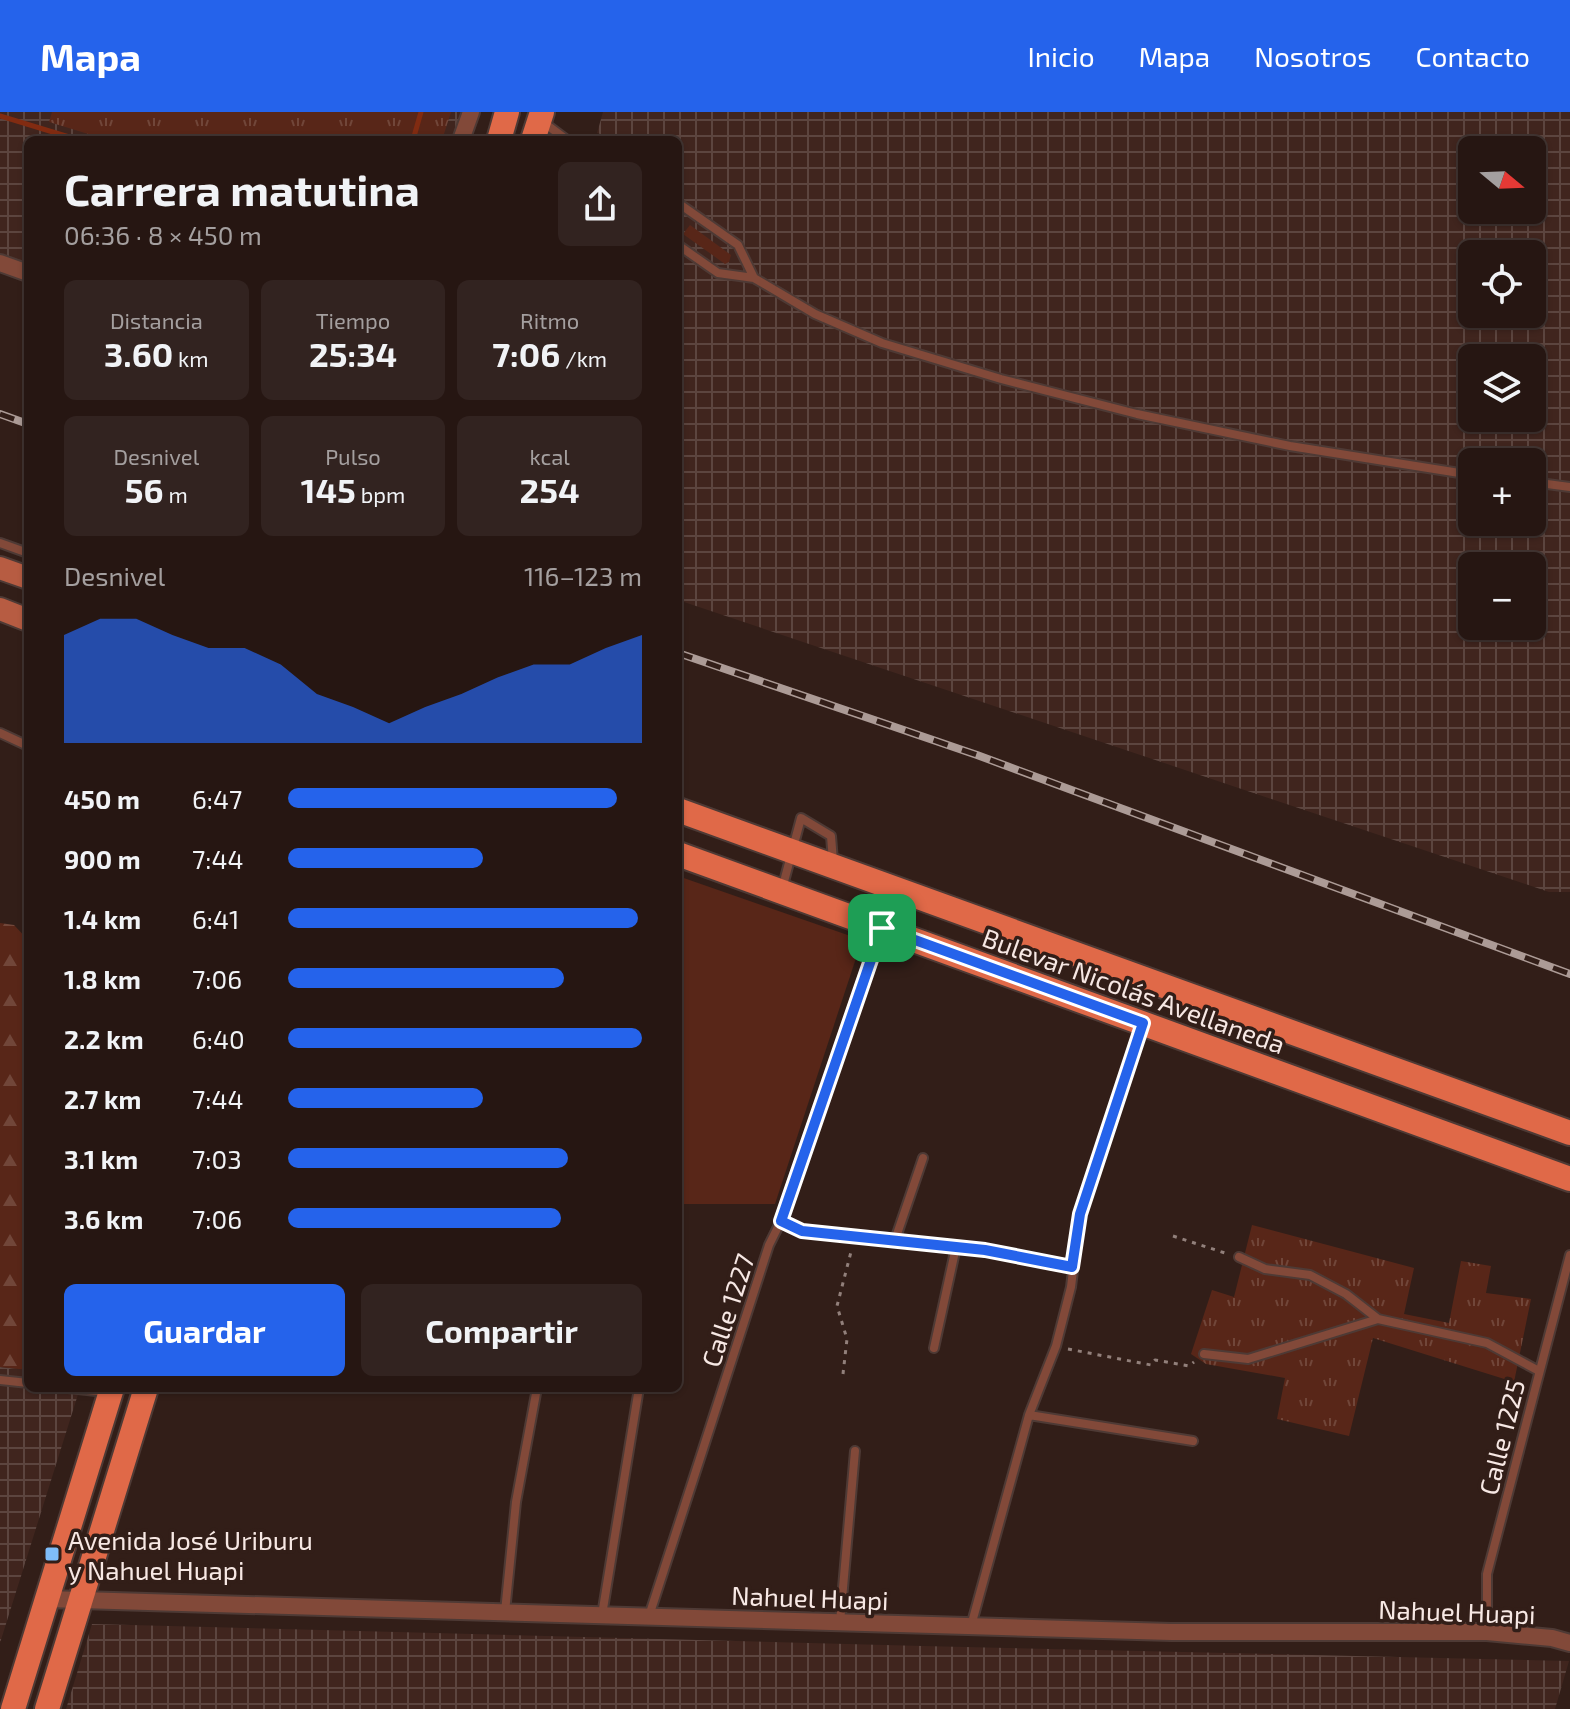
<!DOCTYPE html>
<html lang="es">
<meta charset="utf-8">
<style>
:root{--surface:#261612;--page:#322320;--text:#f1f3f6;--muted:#a49f9f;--line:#423532;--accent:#2563eb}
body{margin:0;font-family:"Exo 2",sans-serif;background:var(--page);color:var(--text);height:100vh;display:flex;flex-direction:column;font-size:30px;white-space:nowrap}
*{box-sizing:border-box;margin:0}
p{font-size:26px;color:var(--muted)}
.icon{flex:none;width:44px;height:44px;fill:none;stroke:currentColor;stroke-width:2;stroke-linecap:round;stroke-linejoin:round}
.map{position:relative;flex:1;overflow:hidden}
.sheet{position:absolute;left:24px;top:24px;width:658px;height:1256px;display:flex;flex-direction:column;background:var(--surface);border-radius:12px;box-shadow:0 2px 6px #0004,0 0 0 2px var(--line)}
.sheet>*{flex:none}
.needle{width:52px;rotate:109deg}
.controls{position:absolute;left:1458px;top:24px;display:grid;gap:16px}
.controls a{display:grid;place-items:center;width:88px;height:88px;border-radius:12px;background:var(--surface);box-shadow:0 2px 6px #0004,0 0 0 2px var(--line);font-size:40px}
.pin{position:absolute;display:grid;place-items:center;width:68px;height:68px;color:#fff;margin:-34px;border-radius:16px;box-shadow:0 4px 12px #0006}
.round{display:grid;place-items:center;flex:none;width:84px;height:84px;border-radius:12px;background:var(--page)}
.head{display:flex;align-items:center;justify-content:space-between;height:136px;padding:0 40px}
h1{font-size:44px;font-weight:700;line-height:60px}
.stats{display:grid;grid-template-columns:repeat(3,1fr);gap:12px;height:136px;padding:8px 40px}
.stats div{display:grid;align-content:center;border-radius:12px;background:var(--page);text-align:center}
.stats b{font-size:34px;font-weight:700}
.stats small{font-size:22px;font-weight:400}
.stats p{font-size:22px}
.chart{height:224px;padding:16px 40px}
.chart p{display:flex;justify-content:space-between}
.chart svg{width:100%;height:144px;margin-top:8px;fill:var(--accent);opacity:.7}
.action{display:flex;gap:16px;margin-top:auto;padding:16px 40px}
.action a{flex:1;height:92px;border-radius:12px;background:var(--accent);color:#fff;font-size:32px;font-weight:700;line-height:92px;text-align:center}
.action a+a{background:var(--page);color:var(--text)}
ul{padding:0 40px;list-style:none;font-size:26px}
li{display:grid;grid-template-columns:128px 96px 1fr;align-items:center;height:60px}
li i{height:20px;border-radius:10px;background:var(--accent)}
header{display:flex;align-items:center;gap:48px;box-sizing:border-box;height:112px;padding:0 40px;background:var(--accent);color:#fff}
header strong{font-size:38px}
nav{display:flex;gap:44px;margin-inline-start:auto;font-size:28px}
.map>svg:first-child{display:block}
.industrial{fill:url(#industrial-grid);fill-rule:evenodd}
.grass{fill:url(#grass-tufts)}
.forest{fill:url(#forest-firs)}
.pitch{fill:#582618}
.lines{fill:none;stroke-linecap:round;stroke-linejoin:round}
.stream{stroke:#812b11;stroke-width:5}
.lane-casing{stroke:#4e3a35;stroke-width:12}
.street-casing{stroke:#4e3a35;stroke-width:20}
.secondary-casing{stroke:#4e3a35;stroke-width:26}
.primary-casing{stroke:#4e3a35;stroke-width:28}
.path{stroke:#92807b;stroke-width:3;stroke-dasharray:4 6;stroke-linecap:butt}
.lane{stroke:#824939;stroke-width:8}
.street{stroke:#824939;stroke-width:16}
.secondary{stroke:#b75c42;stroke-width:22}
.primary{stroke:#e06948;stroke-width:24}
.rail-casing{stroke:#ac9b96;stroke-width:8}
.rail{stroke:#321e18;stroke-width:5;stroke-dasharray:15;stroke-linecap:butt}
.route-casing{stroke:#fff;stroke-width:16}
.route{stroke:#2563eb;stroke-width:10}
.poi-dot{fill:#7fbdf9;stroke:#321e18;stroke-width:3}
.labels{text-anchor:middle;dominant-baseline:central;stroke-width:7;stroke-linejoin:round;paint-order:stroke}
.street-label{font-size:26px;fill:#f7e8e4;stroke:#321e18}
.poi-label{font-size:26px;fill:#f7e8e4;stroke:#321e18;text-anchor:start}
</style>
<header>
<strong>Mapa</strong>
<nav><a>Inicio</a><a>Mapa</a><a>Nosotros</a><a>Contacto</a></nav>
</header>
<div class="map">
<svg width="1570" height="1597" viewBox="0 0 1570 1597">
<defs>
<pattern id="industrial-grid" width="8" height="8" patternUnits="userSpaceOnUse" patternTransform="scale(2)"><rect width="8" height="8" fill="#40251e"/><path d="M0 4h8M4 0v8" fill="none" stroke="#5c453f"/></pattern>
<pattern id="grass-tufts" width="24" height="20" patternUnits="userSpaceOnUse" patternTransform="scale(2)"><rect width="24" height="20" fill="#582618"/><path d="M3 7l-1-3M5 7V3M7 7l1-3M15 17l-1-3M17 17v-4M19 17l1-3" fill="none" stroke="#714639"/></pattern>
<pattern id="forest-firs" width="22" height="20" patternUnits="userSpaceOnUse" patternTransform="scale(2)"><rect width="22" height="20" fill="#582618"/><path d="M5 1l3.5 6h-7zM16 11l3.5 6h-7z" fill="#714639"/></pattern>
</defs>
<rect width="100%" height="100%" fill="#321e18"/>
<path class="industrial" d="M 0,0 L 471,0 L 461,28 L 28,28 L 28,161 L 0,151 Z
M 603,0 L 1570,0 L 1570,780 L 1549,780 L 678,488 L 678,28 L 601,28 L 603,23 L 597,21 ZM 1472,38 L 1532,38 L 1532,98 L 1472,98 ZM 1472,142 L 1532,142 L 1532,202 L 1472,202 ZM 1472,246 L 1532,246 L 1532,306 L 1472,306 ZM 1472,350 L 1532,350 L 1532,410 L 1472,410 ZM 1472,454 L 1532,454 L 1532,514 L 1472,514 Z
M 0,1255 L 28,1258 L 28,1276 L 80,1276 L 0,1531 Z
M 92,1512 L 922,1534 L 1569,1549 L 1555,1597 L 66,1597 Z"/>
<path class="grass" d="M 52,0 L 451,0 L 442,28 L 108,28 L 49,10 Z
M 690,113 L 731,143 L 729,150 L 725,152 L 683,122 Z
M 1252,1113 L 1414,1156 L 1404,1202 L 1449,1211 L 1461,1149 L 1491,1154 L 1486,1181 L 1531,1187 L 1514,1270 L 1373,1226 L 1349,1324 L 1277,1307 L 1285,1266 L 1206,1252 L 1191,1242 L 1212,1178 L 1234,1185 Z"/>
<path class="forest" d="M 0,811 L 14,813 L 28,828 L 28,1258 L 0,1255 Z"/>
<path class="pitch" d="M 678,764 L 862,828 L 775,1092 L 678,1092 Z"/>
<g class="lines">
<path class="stream" d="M 0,4 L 79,28
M 413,28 L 421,0"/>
<defs>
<path id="lane" d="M 543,10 L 567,28
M 678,91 L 738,133 L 754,166
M 678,133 L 718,161 L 754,166 L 815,202 L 882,231 L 1001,267 L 1137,302 L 1290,334 L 1472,363
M 1532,370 L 1570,375
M 0,431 L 28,441
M 0,621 L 28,634
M 782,777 L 801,706 L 831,724 L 833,749
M 781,1109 L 802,1119 L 985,1138 L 1072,1155
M 895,1128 L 923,1046
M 1239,1145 L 1265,1157 L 1310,1163 L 1346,1182 L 1378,1207
M 934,1236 L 956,1135
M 1204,1242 L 1248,1247 L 1378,1207 L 1487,1231 L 1539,1259
M 0,1268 L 28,1271
M 68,1276 L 106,1280
M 1029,1303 L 1193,1329
M 505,1500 L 516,1390 L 537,1276
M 602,1503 L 639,1276
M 649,1504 L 769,1133 L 781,1109 L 881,819
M 840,1510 L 855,1339
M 971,1514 L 1029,1303 L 1056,1234 L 1071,1175 L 1080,1102 L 1141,916
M 1487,1519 L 1487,1462 L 1570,1143"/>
<path id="street" d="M 461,28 L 471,0
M 0,151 L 28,161
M 47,1487 L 1171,1520 L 1487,1520 L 1552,1526 L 1570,1531"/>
<path id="secondary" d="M 0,456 L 28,466
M 0,497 L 28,508"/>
<path id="primary" d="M 499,28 L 507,0
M 533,28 L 542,0
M 678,698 L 1570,1021
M 678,742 L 1570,1067
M 13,1597 L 112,1276
M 47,1597 L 146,1276"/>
</defs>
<use href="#lane" class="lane-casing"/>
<use href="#street" class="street-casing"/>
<use href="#secondary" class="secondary-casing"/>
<use href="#primary" class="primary-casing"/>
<path class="path" d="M 1173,1124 L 1228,1142
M 1068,1237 L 1151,1253 L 1155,1248 L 1189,1254 L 1194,1250
M 843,1262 L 847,1227 L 837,1194 L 852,1136"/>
<use href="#lane" class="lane"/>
<use href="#street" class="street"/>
<use href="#secondary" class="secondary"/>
<use href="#primary" class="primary"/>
<defs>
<path id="rail" d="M 0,302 L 28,312
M 678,541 L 977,643 L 1570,862"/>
</defs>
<use href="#rail" class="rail-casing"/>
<use href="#rail" class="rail"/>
</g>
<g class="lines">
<defs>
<path id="route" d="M 882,816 L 1143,911 L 1080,1102 L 1072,1155 L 985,1138 L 802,1119 L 781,1109 Z"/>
</defs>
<use href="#route" class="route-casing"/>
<use href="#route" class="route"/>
</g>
<rect class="poi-dot" x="44" y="1434" width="16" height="16" rx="4"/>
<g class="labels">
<g class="street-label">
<text transform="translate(1134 878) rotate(20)">Bulevar Nicolás Avellaneda</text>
<text transform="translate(727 1198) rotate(-72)">Calle 1227</text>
<text transform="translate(1501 1325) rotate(-76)">Calle 1225</text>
<text transform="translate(810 1485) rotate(2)">Nahuel Huapi</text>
<text transform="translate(1457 1499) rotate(2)">Nahuel Huapi</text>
</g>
<g class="poi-label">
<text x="68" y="1427">Avenida José Uriburu<tspan x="68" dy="30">y Nahuel Huapi</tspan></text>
</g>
</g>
</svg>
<div class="controls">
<a><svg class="needle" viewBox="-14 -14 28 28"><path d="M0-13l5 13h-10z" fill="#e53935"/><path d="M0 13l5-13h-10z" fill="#a49f9f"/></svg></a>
<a><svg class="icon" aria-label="locate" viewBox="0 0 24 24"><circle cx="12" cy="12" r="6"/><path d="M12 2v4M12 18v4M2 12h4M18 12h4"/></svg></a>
<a><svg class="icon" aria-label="layers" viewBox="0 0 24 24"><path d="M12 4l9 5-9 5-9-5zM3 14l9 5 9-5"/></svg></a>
<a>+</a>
<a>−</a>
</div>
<div class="pin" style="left:882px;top:816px;background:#1e9e55"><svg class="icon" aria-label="arrive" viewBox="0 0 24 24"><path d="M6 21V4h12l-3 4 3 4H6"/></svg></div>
<section class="sheet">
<div class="head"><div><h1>Carrera matutina</h1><p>06:36 · 8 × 450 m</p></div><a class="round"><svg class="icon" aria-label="share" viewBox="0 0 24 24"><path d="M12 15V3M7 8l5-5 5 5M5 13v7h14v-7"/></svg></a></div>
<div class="stats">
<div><p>Distancia</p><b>3.60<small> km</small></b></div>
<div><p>Tiempo</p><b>25:34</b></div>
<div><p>Ritmo</p><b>7:06<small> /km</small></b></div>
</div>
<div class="stats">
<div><p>Desnivel</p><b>56<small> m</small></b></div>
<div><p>Pulso</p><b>145<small> bpm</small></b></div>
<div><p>kcal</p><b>254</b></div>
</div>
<div class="chart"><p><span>Desnivel</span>116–123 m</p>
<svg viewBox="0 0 160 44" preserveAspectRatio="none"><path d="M0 44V11L10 6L20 6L30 11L40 15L50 15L60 20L70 29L80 33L90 38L100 33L110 29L120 24L130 20L140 20L150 15L160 11V44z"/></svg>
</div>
<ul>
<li><b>450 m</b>6:47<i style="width:93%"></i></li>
<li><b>900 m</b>7:44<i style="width:55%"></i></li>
<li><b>1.4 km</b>6:41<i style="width:99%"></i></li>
<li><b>1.8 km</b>7:06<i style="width:78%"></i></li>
<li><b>2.2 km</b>6:40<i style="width:100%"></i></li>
<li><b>2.7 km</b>7:44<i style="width:55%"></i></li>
<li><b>3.1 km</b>7:03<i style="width:79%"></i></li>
<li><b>3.6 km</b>7:06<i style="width:77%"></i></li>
</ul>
<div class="action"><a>Guardar</a><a>Compartir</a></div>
</section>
</div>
